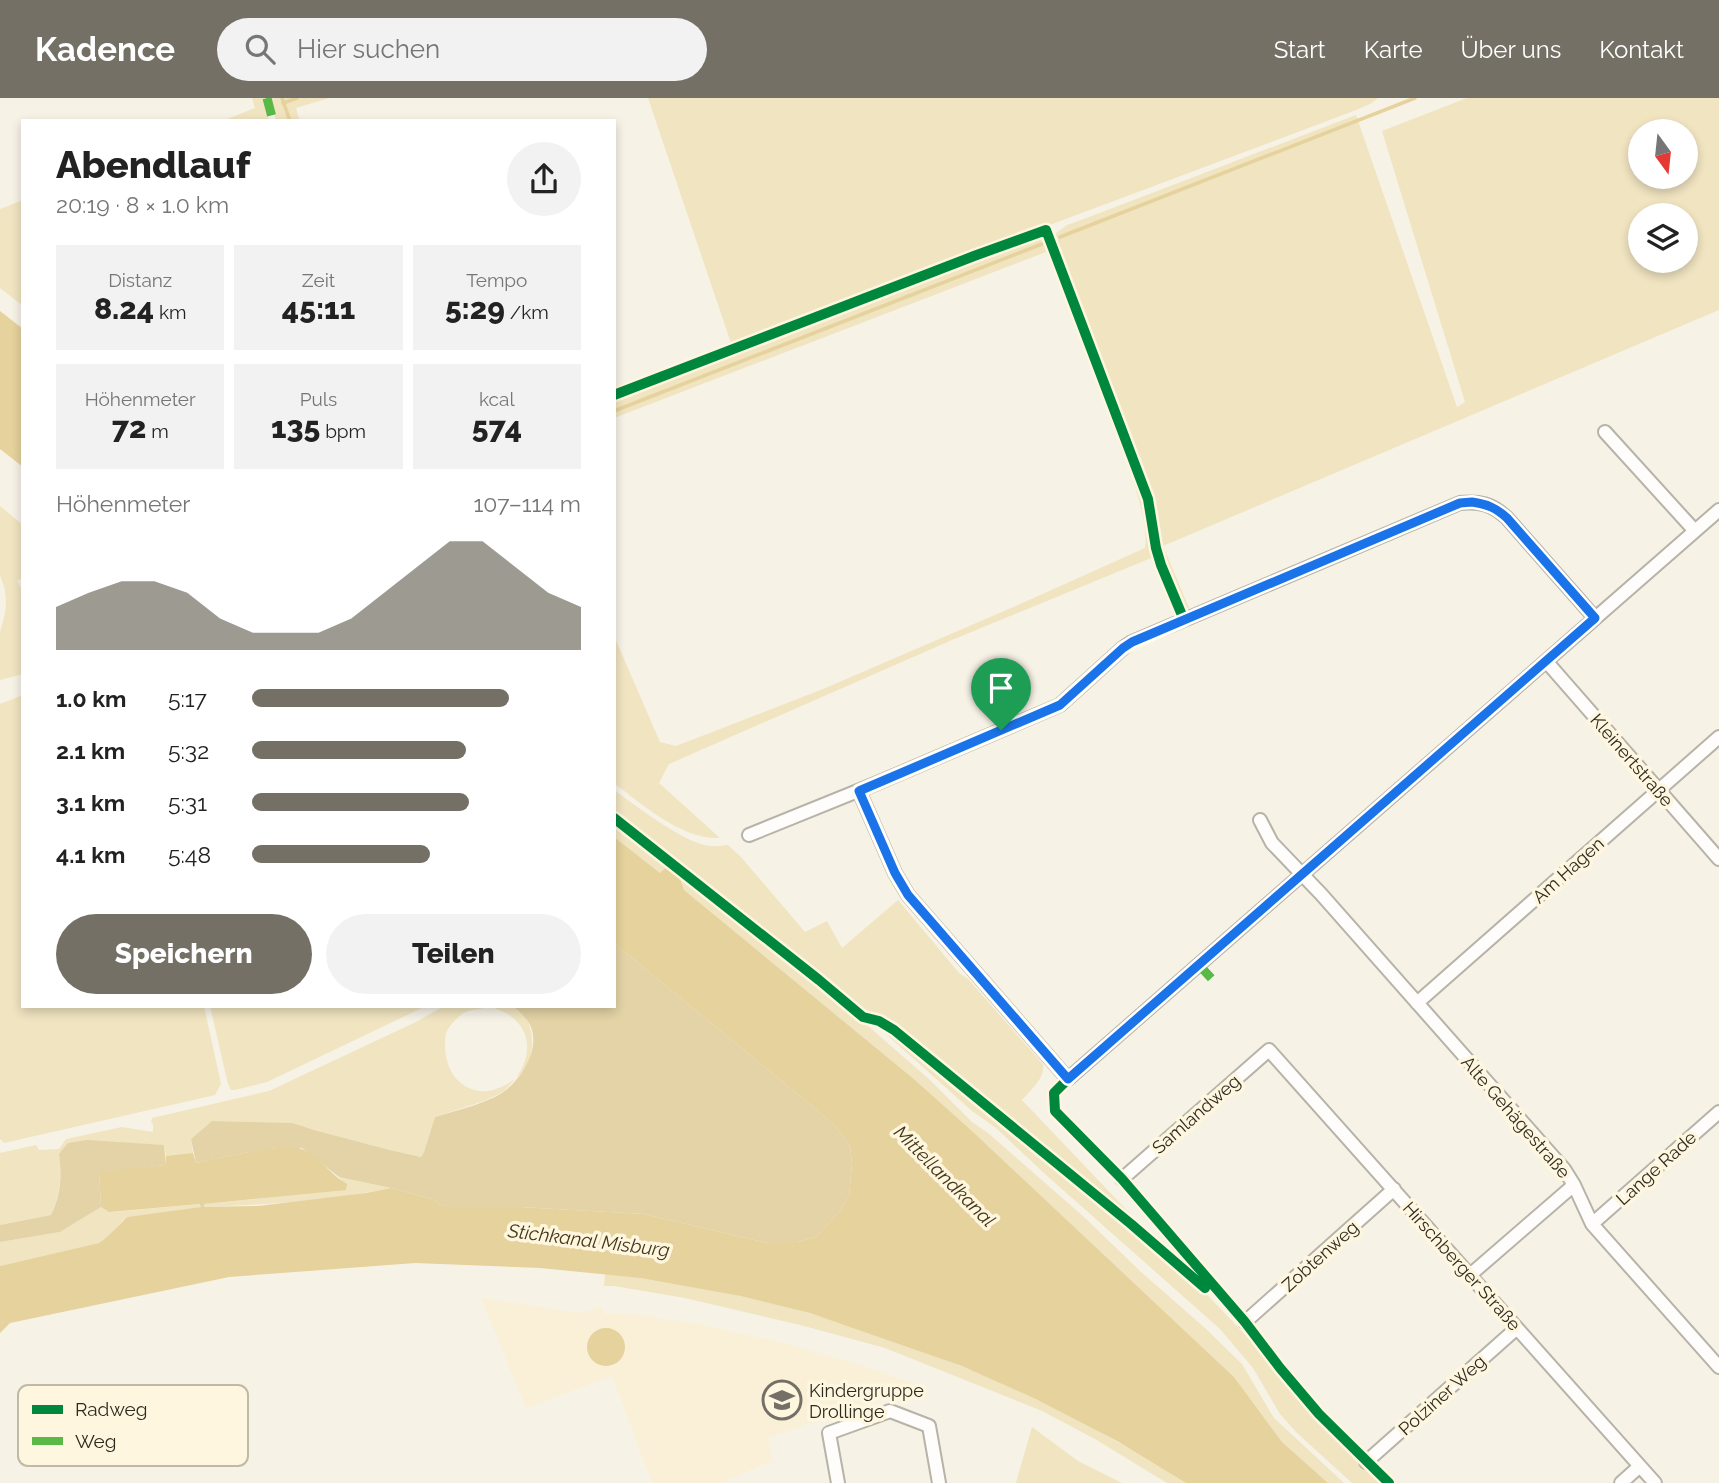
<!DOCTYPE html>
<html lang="de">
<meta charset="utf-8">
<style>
:root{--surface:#fff;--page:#f2f2f2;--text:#222;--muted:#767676;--accent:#747065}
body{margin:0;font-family:Raleway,sans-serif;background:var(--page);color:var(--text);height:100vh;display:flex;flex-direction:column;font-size:26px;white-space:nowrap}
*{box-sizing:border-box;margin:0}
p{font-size:23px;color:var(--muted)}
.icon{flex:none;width:38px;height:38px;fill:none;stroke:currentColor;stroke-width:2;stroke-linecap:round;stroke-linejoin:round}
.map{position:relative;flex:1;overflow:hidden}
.drawer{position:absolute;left:21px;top:21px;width:595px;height:889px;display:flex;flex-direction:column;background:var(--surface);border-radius:0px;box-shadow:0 4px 10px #0003}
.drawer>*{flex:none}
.needle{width:46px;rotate:165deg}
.tools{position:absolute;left:1628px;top:21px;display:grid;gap:14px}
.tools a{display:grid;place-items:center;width:70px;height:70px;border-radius:50%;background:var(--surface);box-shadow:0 4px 10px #0003;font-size:35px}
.pin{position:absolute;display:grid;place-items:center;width:60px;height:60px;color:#fff;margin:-72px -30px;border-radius:50% 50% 50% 0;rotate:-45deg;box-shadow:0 0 7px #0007}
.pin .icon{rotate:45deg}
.round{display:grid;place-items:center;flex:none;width:74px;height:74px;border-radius:37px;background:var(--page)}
.head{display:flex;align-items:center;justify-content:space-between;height:119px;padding:0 35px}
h1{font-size:38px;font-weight:800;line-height:52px}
.metrics{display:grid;grid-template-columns:repeat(3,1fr);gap:10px;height:119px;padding:7px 35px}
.metrics div{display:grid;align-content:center;border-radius:0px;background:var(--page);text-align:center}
.metrics b{font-size:30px;font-weight:800}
.metrics small{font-size:19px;font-weight:400}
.metrics p{font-size:19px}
.chart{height:196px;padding:14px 35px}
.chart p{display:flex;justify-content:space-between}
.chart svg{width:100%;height:126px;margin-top:7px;fill:var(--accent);opacity:.7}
.action{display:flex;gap:14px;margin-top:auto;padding:14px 35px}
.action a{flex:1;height:80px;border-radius:42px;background:var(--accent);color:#fff;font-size:28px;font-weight:800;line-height:80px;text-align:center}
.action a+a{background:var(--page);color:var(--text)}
ul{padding:0 35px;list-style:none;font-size:23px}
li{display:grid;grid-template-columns:112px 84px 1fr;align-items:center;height:52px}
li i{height:18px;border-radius:9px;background:var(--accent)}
header{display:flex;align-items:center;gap:42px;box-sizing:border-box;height:98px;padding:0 35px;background:var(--accent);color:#fff}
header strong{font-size:33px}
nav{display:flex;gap:38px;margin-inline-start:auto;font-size:24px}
.search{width:490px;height:63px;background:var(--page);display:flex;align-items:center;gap:18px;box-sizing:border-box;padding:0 24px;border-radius:38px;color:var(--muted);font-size:26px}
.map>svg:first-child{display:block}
.built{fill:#f9f0d7}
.green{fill:#f0e4c1;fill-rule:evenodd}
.forest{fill:#e3d3a6}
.water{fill:#e5d29c}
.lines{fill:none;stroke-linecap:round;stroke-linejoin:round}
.stream{stroke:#e5d29c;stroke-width:3.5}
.street-casing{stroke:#b7b3a8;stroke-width:16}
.street{stroke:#fefdfb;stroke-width:12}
.quiet{stroke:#58b947;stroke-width:9;stroke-dasharray:18 9;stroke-linecap:butt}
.cycleway-casing{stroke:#fef6df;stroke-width:15}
.cycleway{stroke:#00873e;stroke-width:10}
.route-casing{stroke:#fff;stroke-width:14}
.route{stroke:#1a73e8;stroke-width:9}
.labels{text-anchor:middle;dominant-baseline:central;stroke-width:7;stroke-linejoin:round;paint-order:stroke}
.street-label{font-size:18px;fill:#2d2a1f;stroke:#fef6df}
.poi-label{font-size:18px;fill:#2d2a1f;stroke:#fef6df;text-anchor:start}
.water-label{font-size:19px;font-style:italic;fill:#433818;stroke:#fef6df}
.key{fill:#fef6df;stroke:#bfb9a5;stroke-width:2}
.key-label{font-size:19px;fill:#2d2a1f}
</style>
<header>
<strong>Kadence</strong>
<div class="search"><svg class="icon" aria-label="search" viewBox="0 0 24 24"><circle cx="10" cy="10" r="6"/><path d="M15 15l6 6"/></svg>Hier suchen</div>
<nav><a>Start</a><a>Karte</a><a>Über uns</a><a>Kontakt</a></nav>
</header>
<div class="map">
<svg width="1719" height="1385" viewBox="0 0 1719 1385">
<rect width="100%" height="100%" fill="#f7f2e6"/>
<path class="built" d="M 481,1200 L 580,1215 L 601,1209 L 604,1216 L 633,1216 L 704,1227 L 787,1246 L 861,1267 L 917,1287 L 831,1317 L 830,1319 L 822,1321 L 768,1340 L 772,1363 L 720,1385 L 652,1385 L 612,1278 L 526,1310 Z"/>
<path class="green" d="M 252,0 L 264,0 L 269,23 L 222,23 L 255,10 Z
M 271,0 L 329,0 L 296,10 L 300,23 L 276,23 Z
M 648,0 L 1378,0 L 1372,5 L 1356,12 C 1148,91 939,167 732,248 Z
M 1467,0 L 1719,0 L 1719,212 L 1163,448 L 1189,510 L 1184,511 L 1160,456 L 1154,414 L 1148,393 L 1063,171 L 1054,144 L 1055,136 L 1067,127 L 1084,121 L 1356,17 L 1457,309 L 1465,304 L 1382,33 ZM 1685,33 L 1685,79 L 1640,79 L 1640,33 ZM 1685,117 L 1685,163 L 1640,163 L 1640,117 Z
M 23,102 L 23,208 L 0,190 L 0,111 Z
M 1034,141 L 1041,142 L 1051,152 L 1147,401 L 1156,458 L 952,542 L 669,666 L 659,685 L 720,740 C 682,742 643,707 614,685 L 614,538 L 660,644 L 676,648 L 823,591 L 1018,507 L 1145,450 C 1152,416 1108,315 1095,280 C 1079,238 1064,195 1046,154 L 614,320 L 614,300 L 896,192 Z
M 0,408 L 23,427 L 23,481 L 17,482 L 21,490 L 23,490 L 23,576 L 0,582 L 0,534 L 5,516 L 6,504 L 5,492 L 0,477 Z
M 23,597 L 23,908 L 204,908 L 221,986 L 215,997 L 4,1045 L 0,1041 L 0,606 Z
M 614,692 C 637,708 684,746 711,748 C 716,749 723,747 728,747 L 741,759 L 805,834 L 827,823 L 842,850 L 898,802 L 959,875 L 968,881 L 1043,966 C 1045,981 1031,991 1022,1002 L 1386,1385 L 1352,1385 L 1296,1334 L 1280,1316 L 1253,1270 L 1220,1231 L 1045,1076 L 996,1030 L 972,1013 L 839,894 L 759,833 L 614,714 Z
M 614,724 L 668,767 L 660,775 L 614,739 Z
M 678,775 L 829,894 L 930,982 L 972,1024 L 988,1035 L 1084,1119 L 1141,1174 L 1205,1230 L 1242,1266 L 1274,1320 L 1344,1385 L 1328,1385 L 1282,1344 L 1234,1279 L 972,1033 L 915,982 L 684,792 Z
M 210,908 L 426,908 L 267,984 L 235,992 L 231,992 L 228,986 Z
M 444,908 L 484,908 L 483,910 C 476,912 468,912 462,916 C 457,920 450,927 447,933 C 445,937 445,944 445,949 C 446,970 456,989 479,993 C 492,995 505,988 515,981 L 503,994 L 484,1003 L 435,1019 L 424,1054 L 421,1059 L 390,1052 L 314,1032 L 293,1025 L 212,1023 L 191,1041 L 193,1055 L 166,1058 L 164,1047 L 119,1045 L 59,1056 C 62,1079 60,1096 51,1117 L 0,1127 L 0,1055 L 36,1047 L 39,1052 L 59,1051 L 66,1041 L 122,1029 L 153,1034 L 153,1026 L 151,1024 L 152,1020 L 269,993 L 416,924 Z
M 495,908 C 500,908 507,907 512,908 C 534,915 536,950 527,967 C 525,972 520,976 516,980 C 536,953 529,922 496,911 Z
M 339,1079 L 391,1090 C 330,1102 267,1107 204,1109 L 203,1106 L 257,1101 L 309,1094 L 343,1084 Z
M 201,1106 L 202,1109 L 126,1121 L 122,1123 L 113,1135 L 99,1145 L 0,1168 L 0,1144 L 60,1134 L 101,1109 L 109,1114 L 125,1113 Z
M 605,1175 C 673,1183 742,1196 809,1215 C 834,1222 859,1232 884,1240 C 936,1258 988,1277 1038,1301 C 1089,1327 1138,1355 1186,1385 L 1167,1385 L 1095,1341 L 1042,1313 L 885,1250 L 804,1228 L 685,1200 L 614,1188 L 604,1188 Z
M 1032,1329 L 1078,1363 L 1122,1385 L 1016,1385 Z"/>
<path class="forest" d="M 614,845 L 834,1026 L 850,1048 L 852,1066 L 849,1098 L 839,1114 L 816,1139 L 797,1144 L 778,1146 L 767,1145 L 644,1116 L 520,1109 L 443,1109 L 432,1101 L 391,1090 L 339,1079 L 302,1050 L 278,1050 L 244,1055 L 196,1065 L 191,1041 L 212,1023 L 293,1025 L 314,1032 L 390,1052 L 421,1059 L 424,1054 L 435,1019 C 457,1012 482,1007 502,995 C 521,982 540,952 531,929 C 527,920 520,914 513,908 L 614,908 Z
M 87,1042 L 164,1047 L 166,1067 L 99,1075 L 101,1109 L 60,1134 L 0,1144 L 0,1127 L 51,1117 C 61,1096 62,1079 59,1056 L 68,1045 Z"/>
<path class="water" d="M 0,213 L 23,231 L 23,369 L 0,351 Z
M 614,739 L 660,775 L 668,767 L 678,775 L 684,792 L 915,982 L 972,1033 L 1234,1279 L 1282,1344 L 1328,1385 L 1186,1385 L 1117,1343 L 1036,1301 L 962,1268 L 810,1215 L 741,1198 L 641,1180 L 540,1170 L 415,1165 L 229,1179 L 10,1225 L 0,1235 L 0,1168 L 99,1145 C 111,1137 118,1127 128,1119 L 201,1109 L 200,1106 L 109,1114 L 101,1109 L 99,1074 L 166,1067 L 166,1058 L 193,1055 L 196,1065 C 216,1061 289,1043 304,1052 C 320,1060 332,1078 347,1086 L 346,1092 L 204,1106 L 204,1109 L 258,1108 L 366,1095 L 391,1090 L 432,1101 L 443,1109 L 520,1109 L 644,1116 L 767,1145 L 797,1144 L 816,1139 L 839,1114 L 849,1098 L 852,1066 L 850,1048 L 834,1026 L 614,845 Z
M587 1249a19 19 0 1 1 38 0a19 19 0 1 1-38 0Z"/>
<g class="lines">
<path class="stream" d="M 282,0 L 290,23
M 283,5 L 297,0
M 1060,139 L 1415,0
M 614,313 L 1042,146"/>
<defs>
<path id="street" d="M 1605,334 L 1695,433
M 1546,563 L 1719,761
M 859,693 L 895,775 L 908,797 L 1068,981 L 1719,412
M 1260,722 L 1272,745 L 1321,796 L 1564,1071 L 1574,1087 L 1592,1126 L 1719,1269
M 749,737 L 875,686 L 1060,607 L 1123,550 L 1132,544 L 1460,405 C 1480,403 1492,406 1507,420 L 1595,520
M 1417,905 L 1719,639
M 1122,1081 L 1269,952 L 1655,1385
M 1592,1126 L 1719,1014
M 1470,1177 L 1574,1087
M 1245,1224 L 1394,1091
M 1366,1364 L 1517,1230
M 838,1385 L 829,1335 L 890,1313 L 929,1328 L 939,1385
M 1621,1385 L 1640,1368"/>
</defs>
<use href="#street" class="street-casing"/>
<use href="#street" class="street"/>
<path class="quiet" d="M 267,0 L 273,23
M 1199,867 L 1212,881"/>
<defs>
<path id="cycleway" d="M 614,297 L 974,158 L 1046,132 L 1148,401 L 1156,450 L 1161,467 L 1184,522 L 1123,550 L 1060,607 L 859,693 L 895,775 L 908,797 L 1068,981 L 1054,995 L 1055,1013 L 1122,1081 L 1245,1224 L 1280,1270 L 1319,1316 L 1389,1385
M 614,720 L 819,882 L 863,919 L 879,923 L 894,932 L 1131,1126 L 1205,1190"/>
</defs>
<use href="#cycleway" class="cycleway-casing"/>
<use href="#cycleway" class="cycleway"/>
</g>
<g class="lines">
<defs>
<path id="route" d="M 1472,404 C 1487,406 1496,410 1507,420 L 1595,520 L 1068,981 L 908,797 L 895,775 L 859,693 L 1060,607 L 1123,550 L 1132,544 L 1460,405 Z"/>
</defs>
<use href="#route" class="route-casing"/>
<use href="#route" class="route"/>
</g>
<defs>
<symbol id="school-ring" viewBox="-11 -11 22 22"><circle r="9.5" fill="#fef6df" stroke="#747065" stroke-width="1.5"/><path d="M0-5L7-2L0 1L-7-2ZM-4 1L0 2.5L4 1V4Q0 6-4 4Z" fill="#747065"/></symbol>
</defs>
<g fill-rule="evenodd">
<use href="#school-ring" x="760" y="1280" width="44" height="44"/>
</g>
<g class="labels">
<g class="street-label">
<text transform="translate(1632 662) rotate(49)">Kleinertstraße</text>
<text transform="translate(1568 772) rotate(-42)">Am Hagen</text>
<text transform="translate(1196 1016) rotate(-41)">Samlandweg</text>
<text transform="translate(1516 1019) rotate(49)">Alte Gehägestraße</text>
<text transform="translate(1656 1070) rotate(-42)">Lange Rade</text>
<text transform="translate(1320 1158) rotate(-42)">Zobtenweg</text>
<text transform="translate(1462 1168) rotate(48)">Hirschberger Straße</text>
<text transform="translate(1442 1297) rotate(-42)">Polziner Weg</text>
</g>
<g class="poi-label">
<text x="809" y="1292">Kindergruppe<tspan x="809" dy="21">Drollinge</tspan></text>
</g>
<g class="water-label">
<text transform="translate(945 1078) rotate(45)">Mittellandkanal</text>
<text transform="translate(589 1142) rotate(7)">Stichkanal Misburg</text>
</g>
</g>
<rect x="18" y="1287" width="230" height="81" rx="10" class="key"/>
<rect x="32" y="1307" width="31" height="9" fill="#00873e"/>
<rect x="32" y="1339" width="31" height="8" fill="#58b947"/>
<g class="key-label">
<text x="75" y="1318">Radweg</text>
<text x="75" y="1350">Weg</text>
</g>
</svg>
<div class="tools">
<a><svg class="needle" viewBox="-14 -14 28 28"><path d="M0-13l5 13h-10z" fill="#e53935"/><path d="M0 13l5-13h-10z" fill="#767676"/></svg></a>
<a><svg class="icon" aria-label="layers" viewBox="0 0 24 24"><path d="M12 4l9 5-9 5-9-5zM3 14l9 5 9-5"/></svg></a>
</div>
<div class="pin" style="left:1001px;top:632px;background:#1e9e55"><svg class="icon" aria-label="arrive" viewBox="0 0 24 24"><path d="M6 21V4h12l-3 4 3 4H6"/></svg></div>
<section class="drawer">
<div class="head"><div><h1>Abendlauf</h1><p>20:19 · 8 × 1.0 km</p></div><a class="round"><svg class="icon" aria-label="share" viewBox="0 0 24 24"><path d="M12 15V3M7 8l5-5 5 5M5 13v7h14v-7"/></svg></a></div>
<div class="metrics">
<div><p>Distanz</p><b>8.24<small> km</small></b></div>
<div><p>Zeit</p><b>45:11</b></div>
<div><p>Tempo</p><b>5:29<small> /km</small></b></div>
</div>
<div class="metrics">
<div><p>Höhenmeter</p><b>72<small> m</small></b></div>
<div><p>Puls</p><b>135<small> bpm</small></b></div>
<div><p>kcal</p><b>574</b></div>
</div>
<div class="chart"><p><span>Höhenmeter</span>107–114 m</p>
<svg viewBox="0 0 160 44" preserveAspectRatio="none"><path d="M0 44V29L10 24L20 20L30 20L40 24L50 33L60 38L70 38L80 38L90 33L100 24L110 15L120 6L130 6L140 15L150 24L160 29V44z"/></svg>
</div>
<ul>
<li><b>1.0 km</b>5:17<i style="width:78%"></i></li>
<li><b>2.1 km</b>5:32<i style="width:65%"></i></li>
<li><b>3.1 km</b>5:31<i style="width:66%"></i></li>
<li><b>4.1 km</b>5:48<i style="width:54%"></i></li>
</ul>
<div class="action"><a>Speichern</a><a>Teilen</a></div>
</section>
</div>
